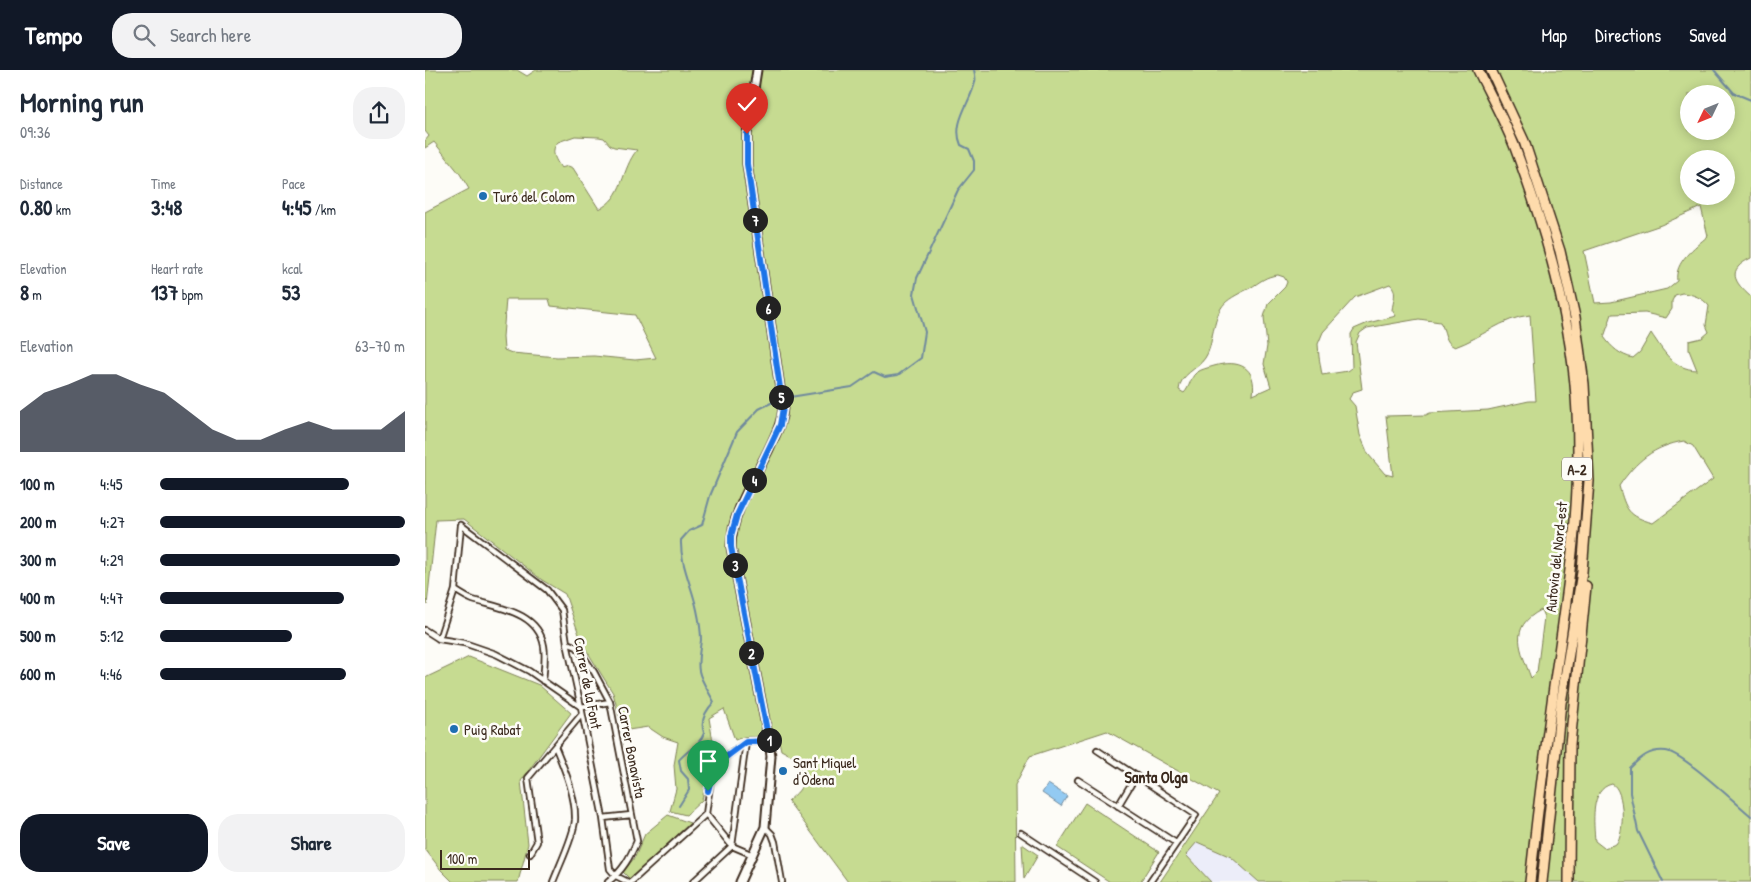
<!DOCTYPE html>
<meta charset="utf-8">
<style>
:root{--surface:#fff;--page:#f2f2f3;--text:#1f2937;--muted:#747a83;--accent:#111827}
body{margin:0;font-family:"Patrick Hand",sans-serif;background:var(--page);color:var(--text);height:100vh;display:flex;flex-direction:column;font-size:19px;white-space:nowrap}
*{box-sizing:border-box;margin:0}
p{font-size:16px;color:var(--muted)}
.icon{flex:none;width:28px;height:28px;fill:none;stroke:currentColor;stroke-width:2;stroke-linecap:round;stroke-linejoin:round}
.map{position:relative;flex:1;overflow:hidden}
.details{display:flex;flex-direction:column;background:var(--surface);width:425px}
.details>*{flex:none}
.needle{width:32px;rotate:227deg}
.buttons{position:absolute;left:1255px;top:15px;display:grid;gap:10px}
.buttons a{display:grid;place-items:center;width:55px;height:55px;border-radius:50%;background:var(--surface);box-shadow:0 2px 12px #0003;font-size:25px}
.scale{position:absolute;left:15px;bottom:12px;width:90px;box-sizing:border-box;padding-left:5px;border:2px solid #3b2a1e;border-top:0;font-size:14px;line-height:18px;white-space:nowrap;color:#3b2a1e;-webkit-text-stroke:4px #fdfcf7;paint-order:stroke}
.pin{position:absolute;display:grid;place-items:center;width:42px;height:42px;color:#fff;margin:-51px -21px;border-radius:50% 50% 50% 0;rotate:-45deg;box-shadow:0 0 5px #0007}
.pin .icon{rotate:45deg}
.km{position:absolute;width:25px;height:25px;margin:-12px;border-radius:50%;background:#222;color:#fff;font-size:14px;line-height:25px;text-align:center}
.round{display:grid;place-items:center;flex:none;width:52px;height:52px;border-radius:20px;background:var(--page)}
.overview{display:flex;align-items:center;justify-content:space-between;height:85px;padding:0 20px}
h1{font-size:28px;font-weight:800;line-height:38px}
.metrics{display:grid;grid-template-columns:repeat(3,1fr);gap:8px;height:85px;padding:5px 20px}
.metrics div{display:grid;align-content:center}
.metrics b{font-size:21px;font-weight:800}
.metrics small{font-size:14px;font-weight:400}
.metrics p{font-size:14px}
.chart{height:140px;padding:10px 20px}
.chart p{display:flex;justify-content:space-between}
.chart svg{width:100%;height:90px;margin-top:5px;fill:var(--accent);opacity:.7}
.action{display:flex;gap:10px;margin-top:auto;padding:10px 20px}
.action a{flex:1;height:58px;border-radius:20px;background:var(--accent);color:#fff;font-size:20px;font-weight:800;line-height:58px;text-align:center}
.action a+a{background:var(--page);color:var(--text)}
ul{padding:0 20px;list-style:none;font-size:16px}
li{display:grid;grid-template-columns:80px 60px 1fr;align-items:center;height:38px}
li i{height:12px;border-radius:6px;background:var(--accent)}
header{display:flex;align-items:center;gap:30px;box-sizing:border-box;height:70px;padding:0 25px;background:var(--accent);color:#fff}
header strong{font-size:24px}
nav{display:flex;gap:28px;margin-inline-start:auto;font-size:18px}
.search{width:350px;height:45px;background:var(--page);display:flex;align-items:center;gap:12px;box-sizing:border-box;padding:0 18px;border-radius:20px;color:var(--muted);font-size:19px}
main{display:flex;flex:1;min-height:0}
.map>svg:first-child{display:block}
.built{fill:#ecedf9}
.green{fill:#c6db91;stroke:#808258;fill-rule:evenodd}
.water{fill:#93caf2;stroke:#708a9d}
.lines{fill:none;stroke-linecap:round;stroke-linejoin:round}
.stream{stroke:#708a9d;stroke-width:2}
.street-casing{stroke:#3b2a1e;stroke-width:8}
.secondary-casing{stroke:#3b2a1e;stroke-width:11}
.highway-casing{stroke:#3b2a1e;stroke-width:12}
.street{stroke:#fdfcf7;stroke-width:4.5}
.secondary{stroke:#fdfcf7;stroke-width:7}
.highway{stroke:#fedbac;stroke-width:9}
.route-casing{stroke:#fff;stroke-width:10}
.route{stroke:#1a73e8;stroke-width:6}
.poi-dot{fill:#1f6fb2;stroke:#fdfcf7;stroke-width:2}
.labels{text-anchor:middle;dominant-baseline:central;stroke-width:5;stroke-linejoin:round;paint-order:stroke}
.shield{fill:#fdfcf7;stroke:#75695f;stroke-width:1}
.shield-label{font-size:14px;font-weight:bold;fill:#3b2a1e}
.poi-label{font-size:15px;fill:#3b2a1e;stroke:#fdfcf7;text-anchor:start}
.street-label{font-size:15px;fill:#3b2a1e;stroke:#fdfcf7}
.neighbourhood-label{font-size:16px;font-weight:bold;fill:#3b2a1e;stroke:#fdfcf7}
</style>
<header>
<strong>Tempo</strong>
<div class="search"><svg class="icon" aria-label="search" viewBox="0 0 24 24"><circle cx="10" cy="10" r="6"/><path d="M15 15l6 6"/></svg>Search here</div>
<nav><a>Map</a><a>Directions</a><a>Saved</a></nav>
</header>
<main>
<section class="details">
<div class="overview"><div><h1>Morning run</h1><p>09:36</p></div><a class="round"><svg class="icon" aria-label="share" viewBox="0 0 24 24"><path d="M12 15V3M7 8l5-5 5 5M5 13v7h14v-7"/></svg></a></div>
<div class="metrics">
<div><p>Distance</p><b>0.80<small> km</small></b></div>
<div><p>Time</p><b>3:48</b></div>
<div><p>Pace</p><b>4:45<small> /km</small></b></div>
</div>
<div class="metrics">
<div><p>Elevation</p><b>8<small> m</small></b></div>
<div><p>Heart rate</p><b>137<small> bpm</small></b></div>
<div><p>kcal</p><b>53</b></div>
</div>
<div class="chart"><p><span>Elevation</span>63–70 m</p>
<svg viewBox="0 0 160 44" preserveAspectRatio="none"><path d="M0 44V24L10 15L20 11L30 6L40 6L50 11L60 15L70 24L80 33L90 38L100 38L110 33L120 29L130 33L140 33L150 33L160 24V44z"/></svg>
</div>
<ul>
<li><b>100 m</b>4:45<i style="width:77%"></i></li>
<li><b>200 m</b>4:27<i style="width:100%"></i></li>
<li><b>300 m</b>4:29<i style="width:98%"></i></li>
<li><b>400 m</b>4:47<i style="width:75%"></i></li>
<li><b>500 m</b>5:12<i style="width:54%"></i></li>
<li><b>600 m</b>4:46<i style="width:76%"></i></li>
</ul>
<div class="action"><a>Save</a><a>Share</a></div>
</section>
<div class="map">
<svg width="1326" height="812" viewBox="0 0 1326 812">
<rect width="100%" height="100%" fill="#fdfcf7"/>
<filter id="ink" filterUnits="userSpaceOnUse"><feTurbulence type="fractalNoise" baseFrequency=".02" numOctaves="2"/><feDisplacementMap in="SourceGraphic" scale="10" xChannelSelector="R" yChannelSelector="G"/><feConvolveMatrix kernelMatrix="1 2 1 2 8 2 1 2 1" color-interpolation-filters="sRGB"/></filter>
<g filter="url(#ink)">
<path class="built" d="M 772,772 L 806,787 L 834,812 L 786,812 L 761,785 Z"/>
<path class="green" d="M 0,0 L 92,0 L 102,6 L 111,0 L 1326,0 L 1326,188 C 1301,200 1309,212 1326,227 L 1326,812 L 834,812 L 806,787 L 772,772 L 761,785 L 786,812 L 735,812 L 794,724 L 682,661 L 605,686 L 590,715 L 591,812 L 423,812 L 363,731 C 382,715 380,712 373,689 L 356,680 L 354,671 L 347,663 L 336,664 L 330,667 L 318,667 L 310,670 L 299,639 L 284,648 L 289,678 L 279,689 L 283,701 L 277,730 L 261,745 L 245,741 L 251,719 L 249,695 L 253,672 L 238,667 L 223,657 L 203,660 L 196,653 L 188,623 L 157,573 L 140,524 L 117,510 L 39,449 L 11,450 L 2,535 L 0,531 L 0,142 L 44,119 L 35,104 L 9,72 L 0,78 L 0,71 L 4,66 L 0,61 ZM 1264,24 L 1301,24 L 1301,61 L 1264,61 ZM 150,66 L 174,67 L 179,68 L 185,75 L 189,77 L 212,80 C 196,99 199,128 174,139 L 148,98 L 143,96 L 136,98 C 130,89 125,81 133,72 ZM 1264,89 L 1301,89 L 1301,126 L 1264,126 ZM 1276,137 L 1283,166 C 1270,177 1249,192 1252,211 L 1242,219 L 1186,232 L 1170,233 L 1159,181 L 1236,155 ZM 853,205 L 859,207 L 862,212 L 860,217 L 843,234 L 839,247 L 842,276 L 839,294 L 846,317 L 828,325 C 832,297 814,289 789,296 C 783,298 776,299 771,303 C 765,308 765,317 759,323 L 754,320 C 755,304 772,300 780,288 C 784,282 786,274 787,266 C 795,234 795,233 825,218 C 835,212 841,206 853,205 ZM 965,214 C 973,221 968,231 967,240 L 971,246 L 943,253 L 929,259 L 926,264 L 927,298 L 923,301 L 897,305 L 894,287 L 893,274 L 898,262 L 930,227 ZM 1257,223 C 1268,224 1278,228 1284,236 L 1281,255 L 1284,262 L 1277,268 L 1264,271 L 1264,280 L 1272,300 C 1248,299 1239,282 1226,263 L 1215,282 L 1208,288 C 1195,285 1187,278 1179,267 L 1187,244 L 1220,243 L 1241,248 L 1247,239 L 1247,231 L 1250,225 ZM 81,229 L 124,229 L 126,236 L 210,245 L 231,288 L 210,290 L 169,286 L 132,287 L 87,283 L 79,280 L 78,267 ZM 1105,245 L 1111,331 L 1104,331 L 1063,340 L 1005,343 L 1001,345 L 961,346 L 968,406 L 960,404 L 943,384 L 935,365 L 930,336 L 924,329 L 928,322 L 937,319 L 931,272 L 935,263 L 942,258 L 994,249 L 1015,252 C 1021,260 1019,273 1030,277 C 1056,268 1077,248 1105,245 ZM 1259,371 L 1268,376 L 1288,409 L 1228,453 C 1203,446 1201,440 1194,416 C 1211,391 1229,376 1259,371 ZM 1116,540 L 1119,547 L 1112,602 L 1106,608 C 1096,580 1082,558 1116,540 ZM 1187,714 C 1200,720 1200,763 1191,774 L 1179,778 L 1170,771 C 1169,754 1164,719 1187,714 Z
M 44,587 L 114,615 L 146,643 L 96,711 L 103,774 L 93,812 L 28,812 L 16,800 L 0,779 L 0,608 Z
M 660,733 L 734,782 L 715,812 L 685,812 L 632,777 Z
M 243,745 L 265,753 L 205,809 L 198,802 L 210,787 L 220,764 Z
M 597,774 L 613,785 L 599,809 Z"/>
<path class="water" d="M 623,714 L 642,726 L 636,736 L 617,723 Z"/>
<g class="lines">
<path class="stream" d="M 1289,0 L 1309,23 L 1326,30
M 359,328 L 427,317 L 449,302 L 460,307 L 473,305 L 496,288 L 500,262 L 489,224 L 492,208 L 533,120 L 549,100 L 549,91 L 544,79 L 536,75 C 526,53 546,32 550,12 C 551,9 550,4 549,0
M 254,736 L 264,720 L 263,709 L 256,701 L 254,690 C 262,680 275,675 279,663 C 275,651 280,641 289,632 C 284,622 276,611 274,601 C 272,590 275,581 276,570 C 276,561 274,549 272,540 C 267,516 255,494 256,470 L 264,461 L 277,455 L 285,426 L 312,362 L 334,339 L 354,329
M 1238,812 L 1213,761 L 1205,723 L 1205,698 C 1215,688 1225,679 1241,681 C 1258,683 1310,733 1326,746"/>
<defs>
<path id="street" d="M 36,455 L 122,520 L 137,540 L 142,573 L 156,637 L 178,748 L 185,799 L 191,806 L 203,812
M 30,520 C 36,524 42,528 48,530 C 74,538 113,542 119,576 C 121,587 119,599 118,611
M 0,560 L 14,569 L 39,573 L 71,584 L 104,601 L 156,637 L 185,632
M 14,569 L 30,520 L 36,455
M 142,573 L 152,577 L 169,602 L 185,632 L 212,771 C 205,787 198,801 183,812
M 672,680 L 771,745 L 725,812
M 653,710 L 751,773
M 693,736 L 711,706
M 281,744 L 307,776 L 328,785
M 178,748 L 206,745
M 340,757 L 347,764 L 350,772 L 357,812
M 596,763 L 670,812
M 105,784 L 112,772 L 103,708 L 130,676
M 128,812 C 134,796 149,766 150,750 C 151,725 139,698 130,676 L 157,644
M 206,812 L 281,744 L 287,701 L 289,696 L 321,672 L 344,671
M 268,812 L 307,776 L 321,672"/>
<path id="secondary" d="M 315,812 L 340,757 L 346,686 L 344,671 L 306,477 C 306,443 330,408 344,379 C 350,365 357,354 358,338 L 322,94 L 322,64 L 332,0"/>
<path id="highway" d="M 1053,0 C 1065,25 1079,50 1089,75 C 1121,161 1148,251 1152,343 C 1157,435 1142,526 1129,617 C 1120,682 1112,747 1105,812
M 1066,0 L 1099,71 L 1135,181 L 1150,247 L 1159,314 L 1164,411 L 1157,502 L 1136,633 L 1117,812
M 1144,812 L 1145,674 L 1161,516"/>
</defs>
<use href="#street" class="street-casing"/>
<use href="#secondary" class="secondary-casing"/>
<use href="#highway" class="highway-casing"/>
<use href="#street" class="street"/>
<use href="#secondary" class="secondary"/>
<use href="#highway" class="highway"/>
</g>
</g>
<g class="lines" filter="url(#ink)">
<defs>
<path id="route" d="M 283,721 L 289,696 L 321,672 L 344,671 L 306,477 L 306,466 L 312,445 L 355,355 L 358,338 L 322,94 L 322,64"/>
</defs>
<use href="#route" class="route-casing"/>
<use href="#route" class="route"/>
</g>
<g class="poi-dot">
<circle cx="58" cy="126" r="5"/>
<circle cx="29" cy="659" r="5"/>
<circle cx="358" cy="701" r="5"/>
</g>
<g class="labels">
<rect class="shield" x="1137" y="387.5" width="30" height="23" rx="4"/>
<g class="shield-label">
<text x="1152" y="399">A-2</text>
</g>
<g class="poi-label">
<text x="68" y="126">Turó del Colom</text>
<text x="39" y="659">Puig Rabat</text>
<text x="368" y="692">Sant Miquel<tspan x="368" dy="17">d'Òdena</tspan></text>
</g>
<g class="street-label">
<text transform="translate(1131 487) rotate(-84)">Autovia del Nord-est</text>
<text transform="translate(163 613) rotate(79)">Carrer de la Font</text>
<text transform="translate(207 682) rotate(79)">Carrer Bonavista</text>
</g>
<g class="neighbourhood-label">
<text x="731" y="707">Santa Olga</text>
</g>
</g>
</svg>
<div class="buttons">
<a><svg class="needle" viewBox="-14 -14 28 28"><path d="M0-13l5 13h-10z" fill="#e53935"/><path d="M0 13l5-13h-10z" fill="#747a83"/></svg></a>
<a><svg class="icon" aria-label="layers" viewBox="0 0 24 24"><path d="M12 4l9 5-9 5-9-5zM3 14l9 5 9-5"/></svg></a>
</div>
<div class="scale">100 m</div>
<div class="pin" style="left:283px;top:721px;background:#1e9e55"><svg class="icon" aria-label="arrive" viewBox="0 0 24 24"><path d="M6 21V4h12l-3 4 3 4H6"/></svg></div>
<div class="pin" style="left:322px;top:64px;background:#d93025"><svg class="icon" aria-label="check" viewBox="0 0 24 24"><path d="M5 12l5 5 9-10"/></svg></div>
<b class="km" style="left:344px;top:670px">1</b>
<b class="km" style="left:326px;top:583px">2</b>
<b class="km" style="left:310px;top:495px">3</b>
<b class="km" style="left:329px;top:410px">4</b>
<b class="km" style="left:356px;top:327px">5</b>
<b class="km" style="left:343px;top:238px">6</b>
<b class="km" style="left:330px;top:150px">7</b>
</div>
</main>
